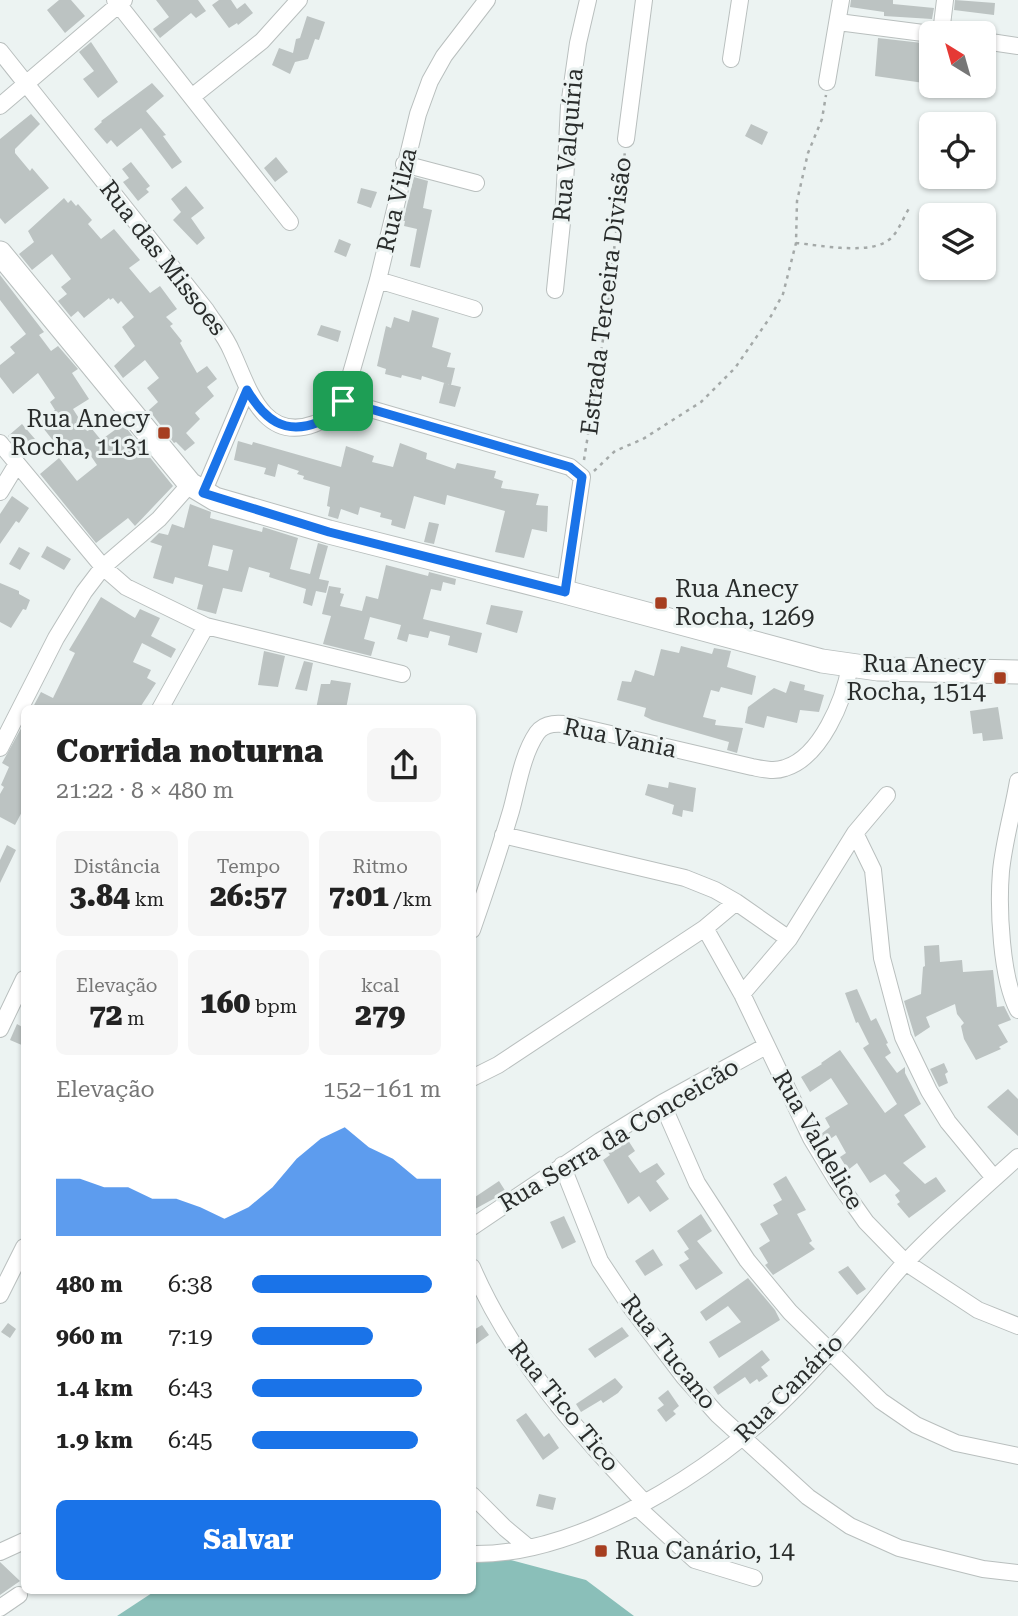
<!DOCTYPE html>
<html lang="pt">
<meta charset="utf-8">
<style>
:root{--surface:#fff;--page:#f6f6f6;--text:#222;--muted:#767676;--accent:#1a73e8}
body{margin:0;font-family:"Roboto Serif",serif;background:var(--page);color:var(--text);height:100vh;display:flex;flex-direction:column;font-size:26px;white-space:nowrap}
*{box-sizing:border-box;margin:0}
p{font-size:23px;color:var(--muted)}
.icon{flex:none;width:38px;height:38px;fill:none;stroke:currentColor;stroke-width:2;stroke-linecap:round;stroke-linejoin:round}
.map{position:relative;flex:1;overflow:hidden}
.panel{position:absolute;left:21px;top:705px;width:455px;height:889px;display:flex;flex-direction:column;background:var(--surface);border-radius:10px;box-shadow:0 2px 5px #0004}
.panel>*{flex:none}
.needle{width:46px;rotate:323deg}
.controls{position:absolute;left:919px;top:21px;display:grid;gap:14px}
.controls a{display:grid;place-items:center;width:77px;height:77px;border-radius:10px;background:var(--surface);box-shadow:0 2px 5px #0004;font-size:35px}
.pin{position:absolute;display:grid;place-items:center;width:60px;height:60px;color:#fff;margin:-30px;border-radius:14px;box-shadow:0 4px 10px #0006}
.round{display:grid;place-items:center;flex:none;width:74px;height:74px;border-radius:10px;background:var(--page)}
.summary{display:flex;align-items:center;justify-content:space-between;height:119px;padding:0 35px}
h1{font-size:32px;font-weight:800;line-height:52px}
.stats{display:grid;grid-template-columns:repeat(3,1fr);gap:10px;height:119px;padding:7px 35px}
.stats div{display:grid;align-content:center;border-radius:10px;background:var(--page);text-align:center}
.stats b{font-size:30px;font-weight:800}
.stats small{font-size:19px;font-weight:400}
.stats p{font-size:19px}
.chart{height:196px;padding:14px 35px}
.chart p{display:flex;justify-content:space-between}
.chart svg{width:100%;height:126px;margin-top:7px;fill:var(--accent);opacity:.7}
.cta{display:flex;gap:14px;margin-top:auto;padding:14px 35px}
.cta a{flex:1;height:80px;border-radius:10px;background:var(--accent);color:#fff;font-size:28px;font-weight:800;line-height:80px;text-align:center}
ul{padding:0 35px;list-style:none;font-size:23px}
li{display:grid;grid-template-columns:112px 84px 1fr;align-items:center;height:52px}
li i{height:18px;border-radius:9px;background:var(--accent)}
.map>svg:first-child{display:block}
.forest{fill:#8abfb9}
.building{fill:#bcc3c2;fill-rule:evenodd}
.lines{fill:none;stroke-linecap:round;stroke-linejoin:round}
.street-casing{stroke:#b9bfbe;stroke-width:18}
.secondary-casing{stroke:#b9bfbe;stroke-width:25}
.path{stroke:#a4a9a8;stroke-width:2.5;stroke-dasharray:3.5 5;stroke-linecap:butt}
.street{stroke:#fff;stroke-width:16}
.secondary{stroke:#fff;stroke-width:23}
.route-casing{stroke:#fff;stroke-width:14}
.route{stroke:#1a73e8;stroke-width:9}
.poi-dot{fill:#a63e20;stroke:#ecf3f2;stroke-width:2.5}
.labels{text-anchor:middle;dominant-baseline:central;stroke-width:6;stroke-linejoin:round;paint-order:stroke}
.street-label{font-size:24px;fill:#2a2d2c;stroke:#ecf3f2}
.poi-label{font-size:24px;fill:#2a2d2c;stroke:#ecf3f2;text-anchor:end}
</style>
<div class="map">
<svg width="1018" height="1616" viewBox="0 0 1018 1616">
<rect width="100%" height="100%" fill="#ecf3f2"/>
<path class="forest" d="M 500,1557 L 586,1580 L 634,1616 L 117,1616 L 155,1591 L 472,1591 L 473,1561 Z"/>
<path class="building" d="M 59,0 L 71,0 L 85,16 L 65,33 L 47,10 Z
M 156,0 L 198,0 L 206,11 L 196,18 L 191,13 L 160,38 L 153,29 L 169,17 Z
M 219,0 L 231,0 L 237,9 L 245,3 L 253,13 L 238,25 L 237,23 L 229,28 L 212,5 Z
M 851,0 L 893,0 L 893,4 L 934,8 L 932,19 L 884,16 L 884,12 L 850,7 Z
M 955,0 L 995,3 L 994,15 L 954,10 Z
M 307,16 L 325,22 L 319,40 L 315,39 L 308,59 L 295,62 L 290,74 L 272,65 L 279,48 L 293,53 L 296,39 L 300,38 Z
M 878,38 L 931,44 L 931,84 L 875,76 Z
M 91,42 L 118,82 L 98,98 L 83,79 L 94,71 L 79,52 Z
M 152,83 L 164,96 L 146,111 L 166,135 L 163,136 L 182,162 L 172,169 L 141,128 L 117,147 L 111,140 L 107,144 L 94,129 L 102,122 L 101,121 Z
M 31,114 L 40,124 L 15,149 L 15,153 L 30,171 L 32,168 L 49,188 L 5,224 L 0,218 L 0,139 Z
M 751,124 L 768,132 L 762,145 L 745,136 Z
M 276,157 L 288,172 L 275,182 L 264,168 Z
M 131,162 L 150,186 L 146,189 L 149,192 L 138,201 L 123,182 L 129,178 L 122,169 Z
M 414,177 L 428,181 L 423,208 L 432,210 L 420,268 L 410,266 L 417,229 L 404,226 L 405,221 L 403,221 Z
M 186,186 L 204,208 L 191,218 L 205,238 L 197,245 L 173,220 L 181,212 L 171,199 Z
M 361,188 L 377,192 L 371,208 L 357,203 Z
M 64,198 L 68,203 L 71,200 L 76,206 L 78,204 L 92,220 L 88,224 L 101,239 L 114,229 L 140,260 L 129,268 L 150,293 L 160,286 L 177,309 L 166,317 L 173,324 L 170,326 L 182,341 L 180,343 L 197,373 L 207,366 L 217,379 L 207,387 L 214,396 L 195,413 L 200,419 L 186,433 L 195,443 L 185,451 L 176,442 L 174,443 L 149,410 L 158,402 L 147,388 L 159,378 L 145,360 L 123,378 L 114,366 L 135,346 L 122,327 L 134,317 L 121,301 L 118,304 L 113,298 L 110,300 L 109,298 L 84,318 L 78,311 L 71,317 L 58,301 L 67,294 L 61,287 L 71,279 L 52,254 L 32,270 L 19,254 L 34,242 L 28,231 Z
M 339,239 L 351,244 L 346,257 L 334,252 Z
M 0,275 L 44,332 L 39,335 L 51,351 L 58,346 L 78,369 L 72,373 L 89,399 L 73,409 L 87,431 L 92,429 L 101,440 L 123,424 L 173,486 L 135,526 L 128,518 L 96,543 L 40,474 L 59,458 L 77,481 L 97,465 L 80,440 L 64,454 L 39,423 L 55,410 L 50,402 L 55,398 L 38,373 L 13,394 L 0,377 L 0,365 L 15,353 L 10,347 L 26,334 L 0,300 Z
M 412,310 L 439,318 L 432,347 L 451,353 L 447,367 L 455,368 L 451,385 L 422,376 L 421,380 L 402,375 L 401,378 L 385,374 L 386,369 L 377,366 L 386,326 L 391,328 L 394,317 L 409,322 Z
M 321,325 L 341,331 L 338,342 L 317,335 Z
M 444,383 L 461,387 L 455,407 L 439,403 Z
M 22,424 L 35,439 L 21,452 L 8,436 Z
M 238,441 L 252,445 L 253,442 L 341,467 L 346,446 L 374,456 L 372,462 L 393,467 L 400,443 L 427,453 L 426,459 L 455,469 L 457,463 L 496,471 L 494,478 L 503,481 L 501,488 L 539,494 L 536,505 L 548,506 L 547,532 L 532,529 L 524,558 L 495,552 L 505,511 L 447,495 L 445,505 L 414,496 L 405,529 L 391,525 L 392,520 L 380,517 L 381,513 L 360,507 L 358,515 L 341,509 L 338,519 L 328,516 L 330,507 L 327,506 L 330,487 L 303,479 L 304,476 L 297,474 L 299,471 L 278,464 L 275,477 L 264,474 L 266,468 L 234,460 Z
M 12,496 L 29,508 L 19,523 L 16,521 L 0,544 L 0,514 Z
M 190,504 L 211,512 L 210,518 L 262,532 L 263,527 L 298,538 L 290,569 L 310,574 L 318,543 L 328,546 L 319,579 L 329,581 L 326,593 L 316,591 L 312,606 L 303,603 L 306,589 L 269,577 L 270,573 L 249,567 L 242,592 L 223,588 L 216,614 L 197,609 L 203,585 L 175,577 L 173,584 L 153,578 L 162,546 L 150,542 L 159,533 L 168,535 L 172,524 L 184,528 ZM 213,545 L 233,550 L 228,571 L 208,566 Z
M 429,522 L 439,524 L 434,544 L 424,542 Z
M 47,546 L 71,559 L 64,570 L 41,557 Z
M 19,547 L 30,553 L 20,570 L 9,564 Z
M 386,565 L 428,576 L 429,572 L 456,579 L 455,585 L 443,582 L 441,591 L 431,589 L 423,619 L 482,633 L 477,653 L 448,645 L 450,636 L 430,631 L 428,638 L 409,634 L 407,642 L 397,639 L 401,625 L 370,617 L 364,639 L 375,642 L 371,656 L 323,644 L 331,616 L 322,614 L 329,586 L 341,588 L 340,593 L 344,594 L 340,606 L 362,611 L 366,596 L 378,599 Z
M 0,583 L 19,591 L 19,594 L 30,600 L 26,610 L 23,609 L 11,628 L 0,622 Z
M 101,597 L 135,618 L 140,609 L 160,618 L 151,636 L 176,649 L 171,658 L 142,643 L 133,662 L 151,670 L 147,678 L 156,683 L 139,709 L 37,709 L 33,707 L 41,692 L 53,698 L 75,653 L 69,650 Z
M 491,605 L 523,611 L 517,633 L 486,624 Z
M 681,646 L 712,654 L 714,648 L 731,651 L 727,667 L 756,676 L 752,695 L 721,687 L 719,692 L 711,690 L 703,717 L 716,720 L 715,725 L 743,728 L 737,753 L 727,750 L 729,742 L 652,720 L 644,716 L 646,708 L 617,700 L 622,681 L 631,682 L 635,670 L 654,676 L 661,649 L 679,653 Z
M 264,651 L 285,656 L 278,687 L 258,685 Z
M 304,661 L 313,663 L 307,691 L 295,689 Z
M 331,680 L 351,683 L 346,709 L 316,709 L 321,684 L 330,684 Z
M 790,681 L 805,685 L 804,690 L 824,695 L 819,712 L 800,710 L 797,723 L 767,716 L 764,728 L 745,723 L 748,707 L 774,688 L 786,693 Z
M 998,707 L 1003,739 L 983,741 L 982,733 L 973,734 L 970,711 Z
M 24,723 L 24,808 L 15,825 L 0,817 L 0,794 L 4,787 L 1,785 L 9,767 L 2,763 Z
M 669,782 L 696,788 L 693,812 L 683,810 L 682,817 L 672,814 L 674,805 L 645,795 L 648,784 L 668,788 Z
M 7,845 L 16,850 L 0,883 L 0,860 Z
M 939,945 L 940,962 L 962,960 L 963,972 L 993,970 L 997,1007 L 1004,1006 L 1011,1020 L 998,1025 L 1008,1042 L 999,1047 L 1001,1049 L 976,1060 L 964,1039 L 961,1026 L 964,1023 L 957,1014 L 955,1004 L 926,1017 L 930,1027 L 915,1037 L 904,1001 L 921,994 L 923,967 L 925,966 L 924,946 Z
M 857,989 L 871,1021 L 876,1018 L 888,1043 L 886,1044 L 891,1053 L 885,1057 L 897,1073 L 905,1067 L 905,1073 L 921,1104 L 904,1115 L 926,1147 L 903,1163 L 925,1184 L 936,1177 L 946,1191 L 909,1218 L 897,1204 L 900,1202 L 895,1195 L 900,1191 L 885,1174 L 870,1183 L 857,1163 L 848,1170 L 840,1157 L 846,1153 L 836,1135 L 826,1142 L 821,1134 L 830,1127 L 825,1118 L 848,1104 L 831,1078 L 810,1092 L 801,1077 L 822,1064 L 821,1063 L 840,1050 L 885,1113 L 897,1104 L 863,1048 L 869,1044 L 858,1022 L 856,1023 L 845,993 Z
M 17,1024 L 24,1028 L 24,1046 L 10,1040 Z
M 944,1063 L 948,1072 L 945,1074 L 948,1083 L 939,1087 L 930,1069 Z
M 1008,1089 L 1018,1099 L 1018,1136 L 987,1107 Z
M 626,1137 L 635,1151 L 628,1156 L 640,1173 L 657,1163 L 665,1174 L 656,1181 L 669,1199 L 650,1212 L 639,1196 L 628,1204 L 603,1160 L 610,1155 L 606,1150 Z
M 786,1176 L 806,1210 L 797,1214 L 812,1241 L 809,1243 L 815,1249 L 773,1275 L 765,1265 L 768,1263 L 759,1248 L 770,1241 L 760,1224 L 778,1214 L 773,1205 L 782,1200 L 773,1184 Z
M 499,1181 L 506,1192 L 475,1209 L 472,1199 Z
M 701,1214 L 712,1231 L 697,1241 L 723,1273 L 696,1290 L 679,1265 L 689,1259 L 684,1252 L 689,1249 L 677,1231 Z
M 564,1216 L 576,1242 L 562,1249 L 550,1222 Z
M 653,1249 L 663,1265 L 645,1276 L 635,1261 Z
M 848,1266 L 866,1289 L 857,1295 L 838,1272 Z
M 748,1278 L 775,1310 L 780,1320 L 719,1358 L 709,1342 L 741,1322 L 728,1306 L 706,1321 L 700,1312 Z
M 8,1323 L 16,1329 L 10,1338 L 1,1332 Z
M 482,1325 L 489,1335 L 472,1347 L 472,1331 Z
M 622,1327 L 629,1336 L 595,1358 L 588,1349 Z
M 762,1350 L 770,1360 L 761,1367 L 768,1376 L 759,1382 L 757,1379 L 750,1384 L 745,1377 L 718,1395 L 713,1387 Z
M 615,1378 L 623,1387 L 618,1393 L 603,1403 L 601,1400 L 581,1412 L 576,1404 Z
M 668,1390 L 679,1406 L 673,1411 L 676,1414 L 666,1422 L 657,1410 L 664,1405 L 658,1398 Z
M 526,1413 L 544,1437 L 549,1433 L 559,1448 L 543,1460 L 516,1420 Z
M 539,1494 L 556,1498 L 553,1510 L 536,1506 Z
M 0,1562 L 20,1581 L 0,1595 Z"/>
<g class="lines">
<defs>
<path id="street" d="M 115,0 L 290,222
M 838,22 L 931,34
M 941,33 L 945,0
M 984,41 L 1018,46
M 0,51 L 206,310 C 215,324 226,337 232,352 C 248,386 262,443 314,424 C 327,419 337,414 343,401 L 378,280 L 418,114 L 430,81 L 444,56 L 487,0
M 731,59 L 740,0
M 827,82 L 841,0
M 193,96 L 262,41 L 299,0
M 0,106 L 124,0
M 626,139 L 644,0
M 404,164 L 476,183
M 378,280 L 474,309
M 555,290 L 564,203 L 569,106 L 578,43 L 588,0
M 343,401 L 570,467 L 582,477 L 565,592
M 0,443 L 103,567 L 126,587 L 206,626 L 402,674
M 0,492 L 17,464
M 203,493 L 247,389
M 160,709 L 206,626
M 0,748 L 56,638 L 84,592 L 103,567 L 159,519 L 190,484
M 1018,781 C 1013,811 1004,841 1001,871 C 998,908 1001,978 1018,1010
M 855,833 L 873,870 L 882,958 L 903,1037 L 929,1091 L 948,1122 L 994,1178
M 503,835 L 685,878 L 715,890 L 736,902 L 789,939
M 705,928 L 742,994 L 811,1138 L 837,1181 L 866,1222 L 905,1262 L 978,1310 L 1018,1326
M 472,930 C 486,890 499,851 511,811 C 518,786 522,755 537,733 C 545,722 559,723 572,725 L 752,767 C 763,769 774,772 785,768 C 821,757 844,700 850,666
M 742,994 L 789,939 L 855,833 L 887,795
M 0,1029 L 24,979
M 472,1078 L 498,1065 L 705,928 L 736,902
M 662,1103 L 697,1183 L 747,1260 L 790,1312 L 881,1401 L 916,1425 L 956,1443 L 1018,1456
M 562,1165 L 600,1261 L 630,1306 L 684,1377 L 717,1414 L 808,1497 L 850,1526 L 899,1548 L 983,1569 L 1018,1573
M 472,1227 L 600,1141 L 662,1103 L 766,1046
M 472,1267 C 512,1360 577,1430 645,1503
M 0,1295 L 24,1247
M 472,1495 L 505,1528 L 529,1548
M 637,1507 L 695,1560 L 754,1578
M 0,1552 L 24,1541
M 472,1554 C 579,1556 714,1471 787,1397 C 817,1367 845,1335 872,1302 C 883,1289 894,1274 906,1262 C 941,1225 980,1191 1018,1157
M 0,1608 L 19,1595"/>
<path id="secondary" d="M 0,253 L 190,484 L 215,499 L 329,532 L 565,592 L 822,661 L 878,669 L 1018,672"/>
</defs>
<use href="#street" class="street-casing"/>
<use href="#secondary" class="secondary-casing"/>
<path class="path" d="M 796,243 C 820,245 876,257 893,236 C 900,228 904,216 910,207
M 584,460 L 607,314 L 625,151
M 594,471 L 615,451 L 643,439 L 701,402 L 735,368 L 771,316 L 783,294 L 796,243 L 797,201 L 808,153 L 822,119 L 826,95"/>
<use href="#street" class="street"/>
<use href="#secondary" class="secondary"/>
</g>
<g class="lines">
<defs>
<path id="route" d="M 247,390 C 264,419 284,436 319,422 C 330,417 337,412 343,401 L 570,467 L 582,477 L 565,592 L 329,532 L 203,493 Z"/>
</defs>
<use href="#route" class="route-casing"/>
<use href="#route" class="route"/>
</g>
<g class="poi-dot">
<rect x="157" y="426" width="14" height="14" rx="3.5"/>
<rect x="654" y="596" width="14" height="14" rx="3.5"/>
<rect x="993" y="671" width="14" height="14" rx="3.5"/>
<rect x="594" y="1544" width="14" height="14" rx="3.5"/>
</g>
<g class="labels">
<g class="street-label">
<text transform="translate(568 145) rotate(-85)">Rua Valquíria</text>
<text transform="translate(397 200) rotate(-77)">Rua Vilza</text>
<text transform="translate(163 258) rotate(52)">Rua das Missoes</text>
<text transform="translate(606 296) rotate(-83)">Estrada Terceira Divisão</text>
<text transform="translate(620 738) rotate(12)">Rua Vania</text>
<text transform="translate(619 1135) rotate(-31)">Rua Serra da Conceicão</text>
<text transform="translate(818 1140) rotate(60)">Rua Valdelice</text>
<text transform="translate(669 1352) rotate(52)">Rua Tucano</text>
<text transform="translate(789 1388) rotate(-45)">Rua Canário</text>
<text transform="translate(564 1406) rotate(51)">Rua Tico Tico</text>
</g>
<g class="poi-label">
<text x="150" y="419">Rua Anecy<tspan x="150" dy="28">Rocha, 1131</tspan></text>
<text x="675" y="589" text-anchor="start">Rua Anecy<tspan x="675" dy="28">Rocha, 1269</tspan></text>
<text x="986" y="664">Rua Anecy<tspan x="986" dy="28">Rocha, 1514</tspan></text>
<text x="615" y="1551" text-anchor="start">Rua Canário, 14</text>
</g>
</g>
</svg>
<div class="controls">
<a><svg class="needle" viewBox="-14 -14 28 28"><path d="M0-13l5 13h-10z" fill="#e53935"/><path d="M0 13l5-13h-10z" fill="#767676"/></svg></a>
<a><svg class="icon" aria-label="locate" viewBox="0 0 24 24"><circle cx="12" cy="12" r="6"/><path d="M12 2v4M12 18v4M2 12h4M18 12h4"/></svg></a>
<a><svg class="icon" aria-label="layers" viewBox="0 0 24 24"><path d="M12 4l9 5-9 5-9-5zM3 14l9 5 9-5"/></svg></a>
</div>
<div class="pin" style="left:343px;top:401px;background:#1e9e55"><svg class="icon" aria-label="arrive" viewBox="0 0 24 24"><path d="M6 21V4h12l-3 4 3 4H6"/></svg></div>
<section class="panel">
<div class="summary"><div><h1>Corrida noturna</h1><p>21:22 · 8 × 480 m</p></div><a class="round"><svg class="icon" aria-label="share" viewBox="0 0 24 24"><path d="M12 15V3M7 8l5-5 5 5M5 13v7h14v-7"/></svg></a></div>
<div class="stats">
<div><p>Distância</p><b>3.84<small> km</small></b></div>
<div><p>Tempo</p><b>26:57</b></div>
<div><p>Ritmo</p><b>7:01<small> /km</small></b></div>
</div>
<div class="stats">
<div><p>Elevação</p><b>72<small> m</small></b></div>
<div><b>160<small> bpm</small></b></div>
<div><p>kcal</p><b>279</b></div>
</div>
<div class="chart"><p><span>Elevação</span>152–161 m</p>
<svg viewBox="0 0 160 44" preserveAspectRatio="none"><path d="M0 44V24L10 24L20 27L30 27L40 31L50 31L60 34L70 38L80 34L90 27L100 17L110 10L120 6L130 13L140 17L150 24L160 24V44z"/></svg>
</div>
<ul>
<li><b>480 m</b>6:38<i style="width:95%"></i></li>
<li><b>960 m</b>7:19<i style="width:64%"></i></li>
<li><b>1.4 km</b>6:43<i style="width:90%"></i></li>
<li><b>1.9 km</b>6:45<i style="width:88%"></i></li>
</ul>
<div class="cta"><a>Salvar</a></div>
</section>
</div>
